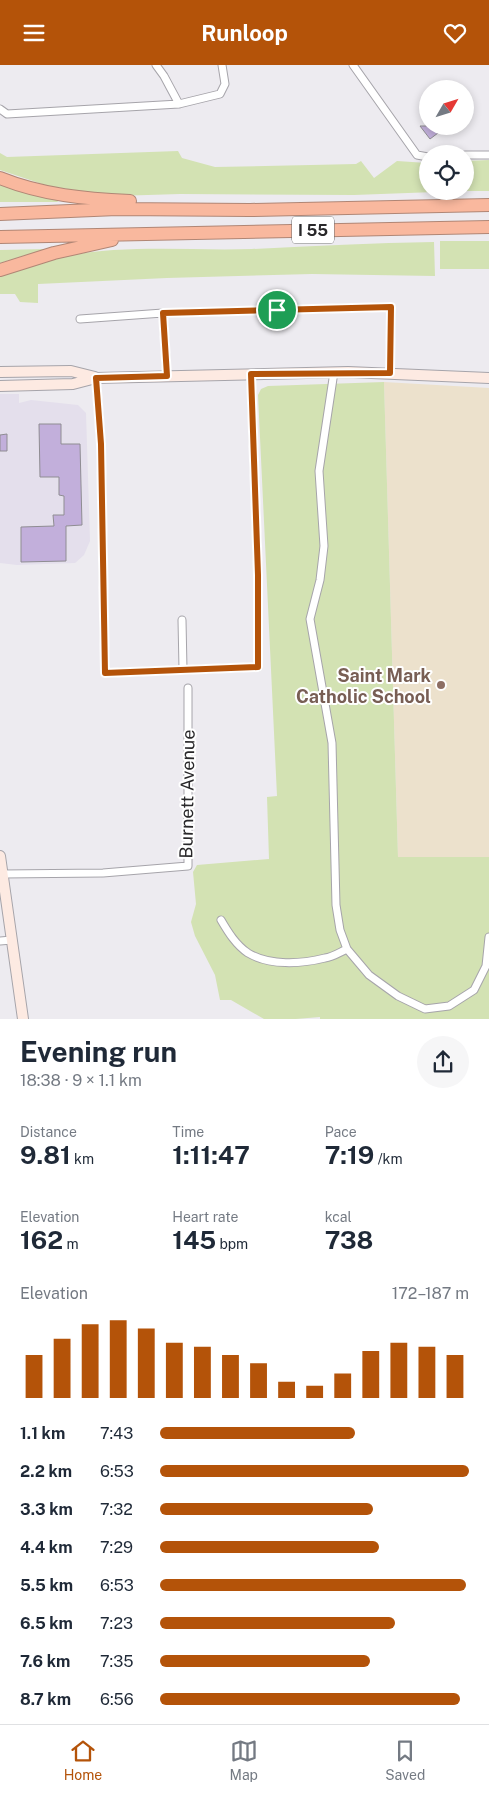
<!DOCTYPE html>
<meta charset="utf-8">
<style>
:root{--surface:#fff;--page:#f6f6f7;--text:#1f2937;--muted:#747a83;--line:#e0e1e3;--accent:#b45309}
body{margin:0;font-family:"Public Sans",sans-serif;background:var(--page);color:var(--text);height:100vh;display:flex;flex-direction:column;font-size:19px;white-space:nowrap}
*{box-sizing:border-box;margin:0}
p{font-size:16px;color:var(--muted)}
.icon{flex:none;width:28px;height:28px;fill:none;stroke:currentColor;stroke-width:2;stroke-linecap:round;stroke-linejoin:round}
.map{position:relative;height:954px;overflow:hidden}
.side{display:flex;flex-direction:column;background:var(--surface);flex:1}
.side>*{flex:none}
.needle{width:32px;rotate:51deg}
.fabs{position:absolute;left:419px;top:15px;display:grid;gap:10px}
.fabs a{display:grid;place-items:center;width:55px;height:55px;border-radius:50%;background:var(--surface);box-shadow:0 2px 8px #0003;font-size:25px}
.pin{position:absolute;display:grid;place-items:center;width:42px;height:42px;color:#fff;margin:-21px;border:2px solid #fff;border-radius:50%;box-shadow:0 1px 5px #0007}
.round{display:grid;place-items:center;flex:none;width:52px;height:52px;border-radius:26px;background:var(--page)}
.headline{display:flex;align-items:center;justify-content:space-between;height:85px;padding:0 20px}
h1{font-size:28px;font-weight:700;line-height:38px}
.figures{display:grid;grid-template-columns:repeat(3,1fr);gap:8px;height:85px;padding:5px 20px}
.figures div{display:grid;align-content:center}
.figures b{font-size:25px;font-weight:700}
.figures small{font-size:14px;font-weight:400}
.figures p{font-size:14px}
.chart{height:140px;padding:10px 20px}
.chart p{display:flex;justify-content:space-between}
.chart svg{width:100%;height:90px;margin-top:5px;stroke:var(--accent);stroke-width:6}
ul{padding:0 20px;list-style:none;font-size:16px}
li{display:grid;grid-template-columns:80px 60px 1fr;align-items:center;height:38px}
li i{height:12px;border-radius:6px;background:var(--accent)}
header{display:flex;justify-content:space-between;align-items:center;height:65px;padding:0 20px;background:var(--accent);color:#fff;font-size:22px;font-weight:700}
.tab-bar{display:flex;justify-content:space-around;align-items:center;height:70px;border-top:1px solid var(--line);background:var(--surface);font-size:14px;color:var(--muted)}
.tab-bar a{display:grid;justify-items:center;gap:2px}
.tab-bar .selected{color:var(--accent)}
.map>svg:first-child{display:block}
.built{fill:#e4dfec}
.education{fill:#ece1cc}
.green{fill:#d3e2b3}
.building{fill:#c2afdb;stroke:#8f8d92}
.lines{fill:none;stroke-linecap:round;stroke-linejoin:round}
.street-casing{stroke:#a6a4aa;stroke-width:9}
.secondary-casing{stroke:#a6a4aa;stroke-width:12}
.highway-casing{stroke:#b08675;stroke-width:14}
.street{stroke:#fff;stroke-width:7}
.secondary{stroke:#fdeae2;stroke-width:10}
.highway{stroke:#f9b89e;stroke-width:12}
.route-casing{stroke:#fff;stroke-width:10}
.route{stroke:#b45309;stroke-width:6}
.education-dot{fill:#8d6e63;stroke:#fff;stroke-width:2}
.labels{text-anchor:middle;dominant-baseline:central;stroke-width:4;stroke-linejoin:round;paint-order:stroke}
.shield{fill:#fff;stroke:#69686a;stroke-width:1}
.shield-label{font-size:16px;font-weight:bold;fill:#29282a}
.education-label{font-size:18px;font-weight:bold;fill:#785e54;stroke:#fff;text-anchor:end}
.street-label{font-size:18px;fill:#29282a;stroke:#fff}
</style>
<header><svg class="icon" aria-label="menu" viewBox="0 0 24 24"><path d="M4 6h16M4 12h16M4 18h16"/></svg>Runloop<svg class="icon" aria-label="heart" viewBox="0 0 24 24"><path d="M12 20l-8-8c-3-5 5-10 8-4 3-6 11-1 8 4z"/></svg></header>
<div class="map">
<svg width="489" height="954" viewBox="0 0 489 954">
<rect width="100%" height="100%" fill="#edebf0"/>
<path class="built" d="M 0,329 L 19,329 L 19,338 L 31,335 L 78,340 L 86,348 L 90,476 L 84,490 L 75,498 L 17,500 L 0,498 Z"/>
<path class="education" d="M 384,317 L 489,323 L 489,792 L 398,792 Z"/>
<path class="green" d="M 178,86 L 182,93 L 215,102 L 356,99 L 361,96 L 374,113 L 397,96 L 427,98 L 428,126 L 435,127 L 354,130 L 180,129 L 115,131 L 48,121 L 0,105 L 0,88 L 7,92 Z
M 489,95 L 489,126 L 439,126 L 465,126 L 465,96 Z
M 0,120 L 33,130 L 57,135 L 58,137 L 0,137 Z
M 440,176 L 489,176 L 489,204 L 440,204 Z
M 434,177 L 435,211 L 312,209 L 167,213 L 38,219 L 38,238 L 20,237 L 15,229 L 0,229 L 0,212 C 20,205 41,197 62,192 C 123,179 189,186 252,184 C 313,181 373,178 434,177 Z
M 46,184 L 0,198 L 0,185 Z
M 384,317 L 398,792 L 489,792 L 489,954 L 320,954 L 320,952 L 296,954 L 264,954 L 231,935 L 220,935 L 215,910 L 195,871 L 191,857 L 196,839 L 193,807 L 197,800 L 269,794 L 267,732 L 277,731 L 258,330 L 261,324 L 268,321 Z"/>
<path class="building" d="M 420,61 L 434,61 L 438,68 L 430,74 Z
M 39,359 L 61,359 L 61,379 L 80,379 L 82,460 L 66,461 L 66,496 L 21,497 L 21,462 L 54,461 L 53,450 L 64,450 L 64,431 L 59,430 L 59,412 L 40,412 Z
M 7,369 L 7,386 L 0,386 L 0,370 Z"/>
<g class="lines">
<defs>
<path id="street" d="M 156,0 L 164,11 L 179,39
M 353,0 L 417,90 L 428,92
M 0,44 L 7,49 L 179,39 L 220,29 L 225,19 L 222,0
M 465,90 L 489,90
M 163,248 L 167,311
M 80,254 L 163,248 L 391,242 L 390,308
M 334,307 L 319,406 L 324,481 L 320,515 L 310,554 L 332,678 L 336,840 L 340,865 L 347,884 L 369,910 L 398,931 L 425,944 L 449,941 L 474,925 L 486,901 L 489,872
M 96,313 L 101,379 L 105,608 L 258,602 L 258,510 L 251,309
M 182,555 L 183,604
M 3,809 L 103,808 L 188,801 L 188,623
M 221,855 C 228,867 236,880 248,888 C 270,901 301,899 325,893 C 333,892 340,887 347,884
M 0,876 L 12,875"/>
<path id="secondary" d="M 0,307 L 71,306 L 95,312
M 0,321 L 73,319 L 96,313 L 348,307 L 489,313
M 0,791 L 23,954"/>
<path id="highway" d="M 0,113 C 42,130 86,134 130,136
M 0,149 L 117,144 L 250,145 L 489,140
M 0,172 L 489,162
M 0,205 L 54,188 L 112,175"/>
</defs>
<use href="#street" class="street-casing"/>
<use href="#secondary" class="secondary-casing"/>
<use href="#highway" class="highway-casing"/>
<use href="#street" class="street"/>
<use href="#secondary" class="secondary"/>
<use href="#highway" class="highway"/>
</g>
<g class="lines">
<defs>
<path id="route" d="M 391,242 L 390,308 L 251,309 L 258,510 L 258,602 L 105,608 L 101,379 L 96,313 L 167,311 L 163,248 Z"/>
</defs>
<use href="#route" class="route-casing"/>
<use href="#route" class="route"/>
</g>
<circle class="education-dot" cx="441" cy="620" r="5"/>
<g class="labels">
<rect class="shield" x="292" y="151.5" width="42" height="27" rx="4"/>
<g class="shield-label">
<text x="313" y="165">I 55</text>
</g>
<g class="education-label">
<text x="431" y="610">Saint Mark<tspan x="431" dy="21">Catholic School</tspan></text>
</g>
<g class="street-label">
<text transform="translate(187 729) rotate(-89)">Burnett Avenue</text>
</g>
</g>
</svg>
<div class="fabs">
<a><svg class="needle" viewBox="-14 -14 28 28"><path d="M0-13l5 13h-10z" fill="#e53935"/><path d="M0 13l5-13h-10z" fill="#747a83"/></svg></a>
<a><svg class="icon" aria-label="locate" viewBox="0 0 24 24"><circle cx="12" cy="12" r="6"/><path d="M12 2v4M12 18v4M2 12h4M18 12h4"/></svg></a>
</div>
<div class="pin" style="left:277px;top:245px;background:#1e9e55"><svg class="icon" aria-label="arrive" viewBox="0 0 24 24"><path d="M6 21V4h12l-3 4 3 4H6"/></svg></div>
</div>
<section class="side">
<div class="headline"><div><h1>Evening run</h1><p>18:38 · 9 × 1.1 km</p></div><a class="round"><svg class="icon" aria-label="share" viewBox="0 0 24 24"><path d="M12 15V3M7 8l5-5 5 5M5 13v7h14v-7"/></svg></a></div>
<div class="figures">
<div><p>Distance</p><b>9.81<small> km</small></b></div>
<div><p>Time</p><b>1:11:47</b></div>
<div><p>Pace</p><b>7:19<small> /km</small></b></div>
</div>
<div class="figures">
<div><p>Elevation</p><b>162<small> m</small></b></div>
<div><p>Heart rate</p><b>145<small> bpm</small></b></div>
<div><p>kcal</p><b>738</b></div>
</div>
<div class="chart"><p><span>Elevation</span>172–187 m</p>
<svg viewBox="0 0 160 44" preserveAspectRatio="none"><path d="M5 44V23M15 44V15M25 44V8M35 44V6M45 44V10M55 44V17M65 44V19M75 44V23M85 44V27M95 44V36M105 44V38M115 44V32M125 44V21M135 44V17M145 44V19M155 44V23"/></svg>
</div>
<ul>
<li><b>1.1 km</b>7:43<i style="width:63%"></i></li>
<li><b>2.2 km</b>6:53<i style="width:100%"></i></li>
<li><b>3.3 km</b>7:32<i style="width:69%"></i></li>
<li><b>4.4 km</b>7:29<i style="width:71%"></i></li>
<li><b>5.5 km</b>6:53<i style="width:99%"></i></li>
<li><b>6.5 km</b>7:23<i style="width:76%"></i></li>
<li><b>7.6 km</b>7:35<i style="width:68%"></i></li>
<li><b>8.7 km</b>6:56<i style="width:97%"></i></li>
</ul>
</section>
<nav class="tab-bar">
<a class="selected"><svg class="icon" aria-label="home" viewBox="0 0 24 24"><path d="M3 11l9-7 9 7M6 9v11h12V9"/></svg>Home</a>
<a><svg class="icon" aria-label="map" viewBox="0 0 24 24"><path d="M3 6l6-2 6 2 6-2v14l-6 2-6-2-6 2zM9 4v14M15 6v14"/></svg>Map</a>
<a><svg class="icon" aria-label="saved" viewBox="0 0 24 24"><path d="M7 4h10v16l-5-4-5 4z"/></svg>Saved</a>
</nav>
